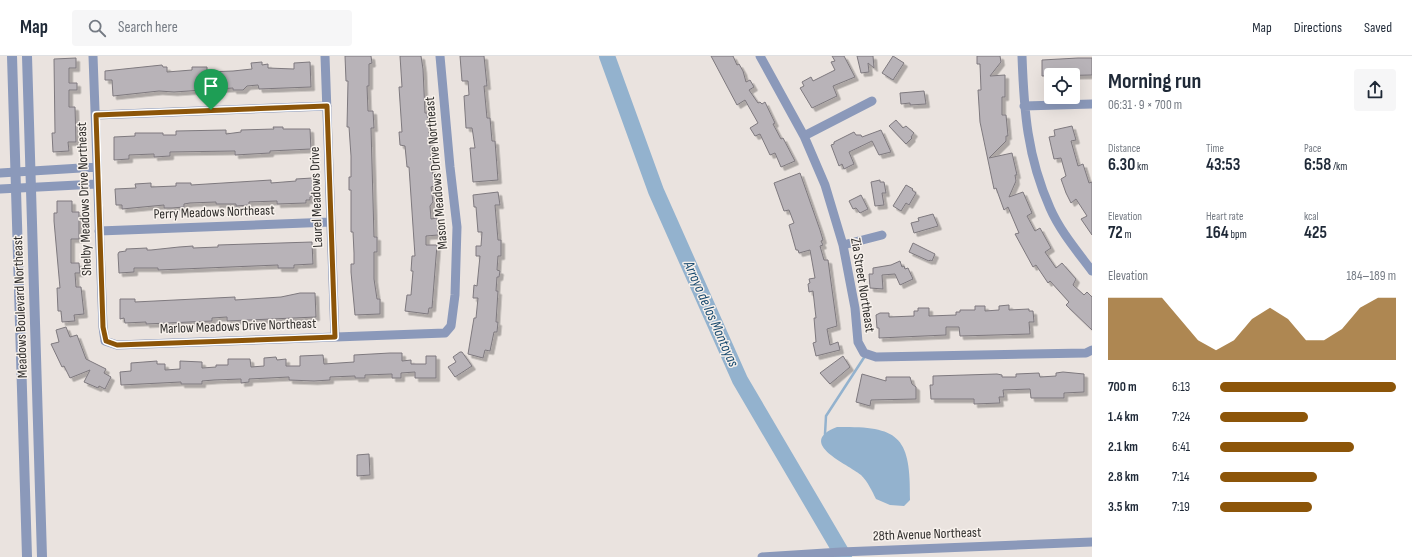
<!DOCTYPE html>
<meta charset="utf-8">
<style>
:root{--surface:#fff;--page:#f6f6f7;--text:#1f2937;--muted:#747a83;--line:#e0e1e3;--accent:#8c5509}
body{margin:0;font-family:"Sofia Sans Condensed",sans-serif;background:var(--page);color:var(--text);height:100vh;display:flex;flex-direction:column;font-size:15px;white-space:nowrap}
*{box-sizing:border-box;margin:0}
p{font-size:13px;color:var(--muted)}
.icon{flex:none;width:22px;height:22px;fill:none;stroke:currentColor;stroke-width:2;stroke-linecap:round;stroke-linejoin:round}
.map{position:relative;flex:1;overflow:hidden}
.panel{display:flex;flex-direction:column;background:var(--surface);width:320px}
.panel>*{flex:none}
.tools{position:absolute;left:1044px;top:12px;display:grid;gap:8px}
.tools a{display:grid;place-items:center;width:36px;height:36px;border-radius:4px;background:var(--surface);box-shadow:0 4px 16px #0002;font-size:20px}
.pin{position:absolute;display:grid;place-items:center;width:34px;height:34px;color:#fff;margin:-41px -17px;border-radius:50% 50% 50% 0;rotate:-45deg;box-shadow:0 0 4px #0007}
.pin .icon{rotate:45deg}
.round{display:grid;place-items:center;flex:none;width:42px;height:42px;border-radius:4px;background:var(--page)}
.summary{display:flex;align-items:center;justify-content:space-between;height:68px;padding:0 16px}
h1{font-size:22px;font-weight:700;line-height:30px}
.metrics{display:grid;grid-template-columns:repeat(3,1fr);gap:6px;height:68px;padding:4px 16px}
.metrics div{display:grid;align-content:center}
.metrics b{font-size:17px;font-weight:700}
.metrics small{font-size:11px;font-weight:400}
.metrics p{font-size:11px}
.chart{height:112px;padding:8px 16px}
.chart p{display:flex;justify-content:space-between}
.chart svg{width:100%;height:72px;margin-top:4px;fill:var(--accent);opacity:.7}
ul{padding:0 16px;list-style:none;font-size:13px}
li{display:grid;grid-template-columns:64px 48px 1fr;align-items:center;height:30px}
li i{height:10px;border-radius:5px;background:var(--accent)}
header{display:flex;align-items:center;gap:24px;box-sizing:border-box;height:56px;padding:0 20px;background:var(--surface);border-bottom:1px solid var(--line)}
header strong{font-size:19px}
nav{display:flex;gap:22px;margin-inline-start:auto;font-size:14px}
.search{width:280px;height:36px;background:var(--page);display:flex;align-items:center;gap:10px;box-sizing:border-box;padding:0 14px;border-radius:4px;color:var(--muted);font-size:15px}
main{display:flex;flex:1;min-height:0}
.map>svg:first-child{display:block}
.water{fill:#93b2ce}
.lines{fill:none;stroke-linecap:round;stroke-linejoin:round}
.stream{stroke:#93b2ce;stroke-width:2.5}
.river{stroke:#93b2ce;stroke-width:16}
.building{fill:#b8b3b8;stroke:#7e797e;filter:url(#shadow)}
.minor{stroke:#8b99ba;stroke-width:9}
.tertiary{stroke:#8b99ba;stroke-width:10}
.route-casing{stroke:#fff;stroke-width:8}
.route{stroke:#8c5509;stroke-width:5}
.labels{text-anchor:middle;dominant-baseline:central;stroke-width:3;stroke-linejoin:round;paint-order:stroke}
.street-label{font-size:14px;fill:#302e2c;stroke:#f7f1ec}
.water-label{font-size:15px;font-style:italic;fill:#184a6f;stroke:#f7f1ec}
</style>
<header>
<strong>Map</strong>
<div class="search"><svg class="icon" aria-label="search" viewBox="0 0 24 24"><circle cx="10" cy="10" r="6"/><path d="M15 15l6 6"/></svg>Search here</div>
<nav><a>Map</a><a>Directions</a><a>Saved</a></nav>
</header>
<main>
<div class="map">
<svg width="1092" height="501" viewBox="0 0 1092 501">
<defs>
<filter id="shadow"><feDropShadow dx="3.5" dy="3.5" stdDeviation="0" flood-color="#0004"/></filter>
</defs>
<rect width="100%" height="100%" fill="#eae3df"/>
<path class="water" d="M 837,371 C 899,370 911,380 910,444 L 904,450 L 890,449 L 876,443 C 872,435 868,426 861,419 C 848,408 795,387 837,371 Z"/>
<g class="lines">
<path class="stream" d="M 825,378 L 826,360 L 865,300"/>
<path class="river" d="M 607,0 L 656,135 L 740,324 L 844,501"/>
</g>
<path class="building" d="M 345,0 L 371,0 L 372,7 L 369,8 L 369,30 L 367,30 L 368,55 L 373,55 L 374,72 L 371,72 L 374,181 L 377,181 L 377,196 L 374,196 L 374,223 L 377,243 L 380,243 L 380,258 L 355,259 L 351,216 L 351,208 L 354,208 L 354,197 L 353,176 L 351,176 L 351,134 L 349,134 L 349,121 L 351,121 L 351,100 L 349,71 L 347,71 L 348,25 L 346,25 Z
M 400,0 L 421,0 L 423,13 L 425,57 L 427,57 L 434,130 L 431,131 L 433,146 L 430,150 L 431,163 L 437,162 L 438,179 L 426,180 L 426,189 L 437,189 L 432,252 L 429,252 L 428,258 L 405,255 L 407,239 L 411,239 L 413,215 L 411,215 L 412,200 L 415,200 L 409,111 L 407,111 L 405,90 L 400,89 L 399,76 L 402,76 L 399,31 L 402,31 Z
M 460,0 L 484,0 L 487,30 L 484,30 L 487,62 L 490,62 L 492,85 L 495,85 L 498,124 L 473,126 L 470,92 L 475,92 L 473,78 L 472,72 L 466,72 L 464,40 L 469,39 L 468,25 L 462,25 Z
M 711,0 L 733,0 L 737,9 L 739,8 L 743,15 L 746,26 L 750,24 L 754,31 L 749,34 L 758,47 L 760,46 L 762,48 L 765,46 L 775,67 L 773,68 L 781,83 L 783,82 L 795,105 L 781,111 L 775,97 L 770,99 L 760,78 L 755,80 L 750,72 L 758,67 L 745,44 L 737,49 Z
M 832,0 L 844,0 L 855,21 L 833,30 L 837,40 L 812,52 L 800,32 L 804,30 L 802,26 L 811,21 L 813,25 L 835,14 L 831,6 L 835,5 Z
M 857,0 L 873,0 L 874,12 L 868,7 L 869,16 L 861,17 Z
M 893,0 L 904,7 L 893,24 L 882,17 Z
M 977,0 L 1000,0 L 1001,6 L 990,20 L 1005,19 L 1005,41 L 1002,41 L 1002,59 L 1006,59 L 1008,80 L 1006,80 L 1006,85 L 989,102 L 1012,97 L 1017,119 L 1015,119 L 1016,125 L 1009,141 L 1023,136 L 1032,157 L 1027,160 L 1035,175 L 1040,172 L 1051,192 L 1045,196 L 1056,212 L 1062,207 L 1076,223 L 1073,229 L 1084,239 L 1087,236 L 1092,241 L 1092,274 L 1066,249 L 1069,246 L 1050,225 L 1048,227 L 1036,209 L 1033,211 L 1015,178 L 1019,177 L 1008,151 L 1004,154 L 996,132 L 994,133 L 980,66 L 978,34 L 981,34 L 980,8 L 977,8 Z
M 76,2 L 76,12 L 69,12 L 69,27 L 77,27 L 77,34 L 69,34 L 69,51 L 75,51 L 76,86 L 68,86 L 69,95 L 53,96 L 52,77 L 55,77 L 54,3 Z
M 1078,2 L 1092,2 L 1092,19 L 1042,20 L 1042,4 Z
M 262,6 L 262,9 L 268,8 L 268,12 L 294,13 L 294,7 L 310,6 L 311,31 L 259,33 L 258,29 L 247,30 L 243,34 L 233,34 L 233,32 L 174,36 L 159,35 L 113,40 L 112,24 L 105,24 L 105,15 L 162,9 L 163,11 L 167,11 L 167,16 L 192,14 L 192,11 L 207,11 L 207,16 L 233,15 L 252,13 L 251,7 Z
M 924,35 L 926,48 L 910,49 L 910,47 L 901,48 L 900,37 Z
M 896,64 L 903,72 L 906,70 L 914,77 L 911,81 L 912,82 L 906,88 L 889,70 Z
M 1072,70 L 1076,84 L 1071,85 L 1078,110 L 1083,108 L 1089,127 L 1092,126 L 1092,179 L 1081,163 L 1087,160 L 1076,143 L 1071,147 L 1066,137 L 1061,123 L 1066,120 L 1061,102 L 1054,103 L 1049,81 L 1055,80 L 1054,74 Z
M 273,71 L 283,71 L 283,73 L 310,73 L 311,93 L 270,95 L 270,97 L 235,99 L 235,95 L 170,96 L 170,100 L 154,101 L 154,98 L 129,99 L 129,103 L 114,104 L 114,81 L 135,80 L 135,77 L 163,77 L 163,79 L 176,79 L 176,75 L 226,74 L 226,78 L 241,76 L 241,74 L 274,73 Z
M 881,74 L 891,96 L 879,99 L 872,85 L 849,96 L 854,108 L 844,113 L 842,108 L 839,110 L 831,89 L 834,88 L 834,86 L 854,76 L 856,79 L 861,79 L 862,81 Z
M 800,117 L 820,174 L 823,184 L 821,185 L 823,189 L 820,190 L 824,204 L 828,204 L 837,270 L 827,273 L 830,289 L 838,286 L 840,294 L 816,300 L 813,287 L 816,286 L 814,262 L 816,262 L 813,235 L 809,236 L 808,228 L 810,227 L 809,223 L 815,222 L 810,194 L 799,197 L 798,194 L 796,194 L 789,169 L 794,167 L 789,154 L 784,155 L 774,127 Z
M 312,122 L 313,140 L 310,141 L 310,144 L 306,144 L 306,147 L 277,148 L 277,145 L 249,146 L 249,149 L 236,150 L 236,148 L 216,148 L 216,146 L 190,147 L 184,148 L 184,151 L 172,152 L 164,152 L 164,149 L 122,153 L 122,149 L 116,149 L 115,133 L 136,132 L 135,128 L 151,127 L 151,131 L 176,130 L 176,127 L 191,127 L 191,129 L 271,124 L 271,127 L 296,125 L 296,123 Z
M 880,124 L 880,126 L 884,126 L 886,137 L 882,137 L 884,149 L 875,150 L 871,126 Z
M 906,129 L 913,133 L 912,134 L 916,137 L 909,149 L 906,147 L 901,155 L 893,150 Z
M 498,136 L 500,149 L 495,149 L 498,184 L 501,184 L 501,200 L 498,200 L 497,214 L 500,215 L 499,221 L 497,221 L 496,235 L 498,235 L 496,266 L 498,266 L 497,276 L 494,276 L 490,295 L 485,294 L 483,302 L 468,298 L 474,262 L 476,262 L 478,242 L 473,242 L 474,229 L 477,230 L 480,200 L 476,200 L 476,190 L 481,190 L 482,176 L 478,176 L 476,151 L 474,151 L 473,139 Z
M 861,139 L 868,153 L 860,157 L 856,152 L 853,153 L 849,145 Z
M 57,145 L 72,145 L 72,156 L 79,156 L 79,183 L 71,183 L 71,207 L 79,207 L 80,217 L 75,217 L 76,231 L 81,231 L 84,258 L 74,259 L 75,265 L 62,266 L 61,255 L 58,255 L 57,232 L 60,232 L 54,165 L 54,157 L 57,157 Z
M 933,158 L 938,170 L 914,177 L 911,167 L 919,165 L 918,162 Z
M 312,186 L 313,208 L 294,209 L 294,212 L 278,212 L 278,209 L 158,214 L 158,212 L 134,212 L 134,216 L 119,217 L 118,198 L 119,196 L 126,195 L 126,193 L 147,192 L 147,194 L 151,194 L 179,191 L 193,190 L 193,192 L 218,191 L 218,189 Z
M 913,187 L 935,198 L 932,205 L 930,204 L 929,205 L 909,196 Z
M 900,205 L 902,211 L 904,210 L 905,213 L 908,212 L 913,223 L 900,229 L 895,218 L 882,219 L 883,233 L 870,232 L 869,218 L 873,218 L 873,212 L 891,209 Z
M 300,237 L 315,237 L 316,261 L 227,265 L 227,261 L 212,262 L 212,265 L 146,268 L 146,266 L 125,267 L 124,262 L 120,263 L 120,243 L 135,243 L 135,246 L 235,241 L 235,244 L 281,241 Z
M 1009,249 L 1009,254 L 1029,253 L 1029,255 L 1033,255 L 1034,266 L 1029,266 L 1030,278 L 960,280 L 959,271 L 946,271 L 946,279 L 879,282 L 879,272 L 877,272 L 876,259 L 880,257 L 889,257 L 889,261 L 914,260 L 914,255 L 918,255 L 918,252 L 929,252 L 929,260 L 956,259 L 956,256 L 960,256 L 960,254 L 975,254 L 975,250 L 985,250 L 985,255 L 999,254 L 999,250 Z
M 66,271 L 70,281 L 77,279 L 86,303 L 106,313 L 104,317 L 111,321 L 105,333 L 99,330 L 98,332 L 84,326 L 90,314 L 70,322 L 64,310 L 62,311 L 51,288 L 59,286 L 56,274 Z
M 460,296 L 462,296 L 472,310 L 455,321 L 448,311 L 456,306 L 453,301 Z
M 390,297 L 402,297 L 402,305 L 411,304 L 411,308 L 426,308 L 426,300 L 436,300 L 436,322 L 415,322 L 415,316 L 401,317 L 401,322 L 392,322 L 392,318 L 365,319 L 365,322 L 355,322 L 355,320 L 330,321 L 330,324 L 314,325 L 289,324 L 289,321 L 249,323 L 249,326 L 241,327 L 241,323 L 214,324 L 202,325 L 202,328 L 181,328 L 181,326 L 121,329 L 120,316 L 131,315 L 131,307 L 157,305 L 157,308 L 165,308 L 165,314 L 180,313 L 180,305 L 202,306 L 202,312 L 216,311 L 216,309 L 228,309 L 228,303 L 250,303 L 251,311 L 264,310 L 264,302 L 276,301 L 277,304 L 286,303 L 286,310 L 300,310 L 300,300 L 323,299 L 324,308 L 354,306 L 354,299 Z
M 843,300 L 850,311 L 830,328 L 820,317 Z
M 1063,316 L 1084,318 L 1084,336 L 1064,337 L 1064,342 L 1031,342 L 1030,333 L 1003,334 L 1004,341 L 999,341 L 1000,347 L 974,348 L 974,343 L 931,343 L 930,329 L 933,329 L 933,320 L 997,318 L 1002,319 L 1002,321 L 1016,321 L 1016,318 L 1039,317 L 1040,321 L 1056,320 L 1056,317 Z
M 862,318 L 886,325 L 886,321 L 910,321 L 912,328 L 916,331 L 916,343 L 871,344 L 870,350 L 856,346 Z
M 369,398 L 370,419 L 357,420 L 357,399 Z"/>
<g class="lines">
<path class="minor" d="M 93,0 L 103,271 L 105,285 L 117,289 L 445,277 L 451,270 L 455,239 L 457,171 L 450,111 L 440,0
M 325,0 L 335,281
M 760,0 L 804,80 L 825,129 L 843,189 L 855,252 L 858,286 L 864,297 L 876,301 L 1086,297 L 1092,294
M 1022,0 C 1024,55 1027,100 1050,152 C 1060,175 1077,195 1092,215
M 1024,50 L 1092,48
M 96,59 L 327,50
M 804,80 L 872,45
M 0,117 L 97,111
M 0,133 L 97,128
M 99,175 L 331,166
M 843,189 L 882,179
M 762,501 L 841,496 L 1092,486"/>
<path class="tertiary" d="M 12,0 L 27,501
M 27,0 L 42,501"/>
</g>
<g class="lines">
<defs>
<path id="route" d="M 327,50 L 335,281 L 117,289 L 106,285 L 103,271 L 96,59 Z"/>
</defs>
<use href="#route" class="route-casing"/>
<use href="#route" class="route"/>
</g>
<g class="labels">
<g class="street-label">
<text transform="translate(436 117) rotate(-95)">Mason Meadows Drive Northeast</text>
<text transform="translate(316 141) rotate(-92)">Laurel Meadows Drive</text>
<text transform="translate(84 143) rotate(-92)">Shelby Meadows Drive Northeast</text>
<text transform="translate(214 156) rotate(-2)">Perry Meadows Northeast</text>
<text transform="translate(863 229) rotate(81)">Zia Street Northeast</text>
<text transform="translate(20 251) rotate(-92)">Meadows Boulevard Northeast</text>
<text transform="translate(238 270) rotate(-2)">Marlow Meadows Drive Northeast</text>
<text transform="translate(927 478) rotate(-2)">28th Avenue Northeast</text>
</g>
<g class="water-label">
<text transform="translate(711 258) rotate(66)">Arroyo de los Montoyas</text>
</g>
</g>
</svg>
<div class="tools">
<a><svg class="icon" aria-label="locate" viewBox="0 0 24 24"><circle cx="12" cy="12" r="6"/><path d="M12 2v4M12 18v4M2 12h4M18 12h4"/></svg></a>
</div>
<div class="pin" style="left:211px;top:54px;background:#1e9e55"><svg class="icon" aria-label="arrive" viewBox="0 0 24 24"><path d="M6 21V4h12l-3 4 3 4H6"/></svg></div>
</div>
<section class="panel">
<div class="summary"><div><h1>Morning run</h1><p>06:31 · 9 × 700 m</p></div><a class="round"><svg class="icon" aria-label="share" viewBox="0 0 24 24"><path d="M12 15V3M7 8l5-5 5 5M5 13v7h14v-7"/></svg></a></div>
<div class="metrics">
<div><p>Distance</p><b>6.30<small> km</small></b></div>
<div><p>Time</p><b>43:53</b></div>
<div><p>Pace</p><b>6:58<small> /km</small></b></div>
</div>
<div class="metrics">
<div><p>Elevation</p><b>72<small> m</small></b></div>
<div><p>Heart rate</p><b>164<small> bpm</small></b></div>
<div><p>kcal</p><b>425</b></div>
</div>
<div class="chart"><p><span>Elevation</span>184–189 m</p>
<svg viewBox="0 0 160 44" preserveAspectRatio="none"><path d="M0 44V6L10 6L20 6L30 6L40 19L50 32L60 38L70 32L80 19L90 12L100 19L110 32L120 32L130 25L140 12L150 6L160 6V44z"/></svg>
</div>
<ul>
<li><b>700 m</b>6:13<i style="width:100%"></i></li>
<li><b>1.4 km</b>7:24<i style="width:50%"></i></li>
<li><b>2.1 km</b>6:41<i style="width:76%"></i></li>
<li><b>2.8 km</b>7:14<i style="width:55%"></i></li>
<li><b>3.5 km</b>7:19<i style="width:52%"></i></li>
</ul>
</section>
</main>
